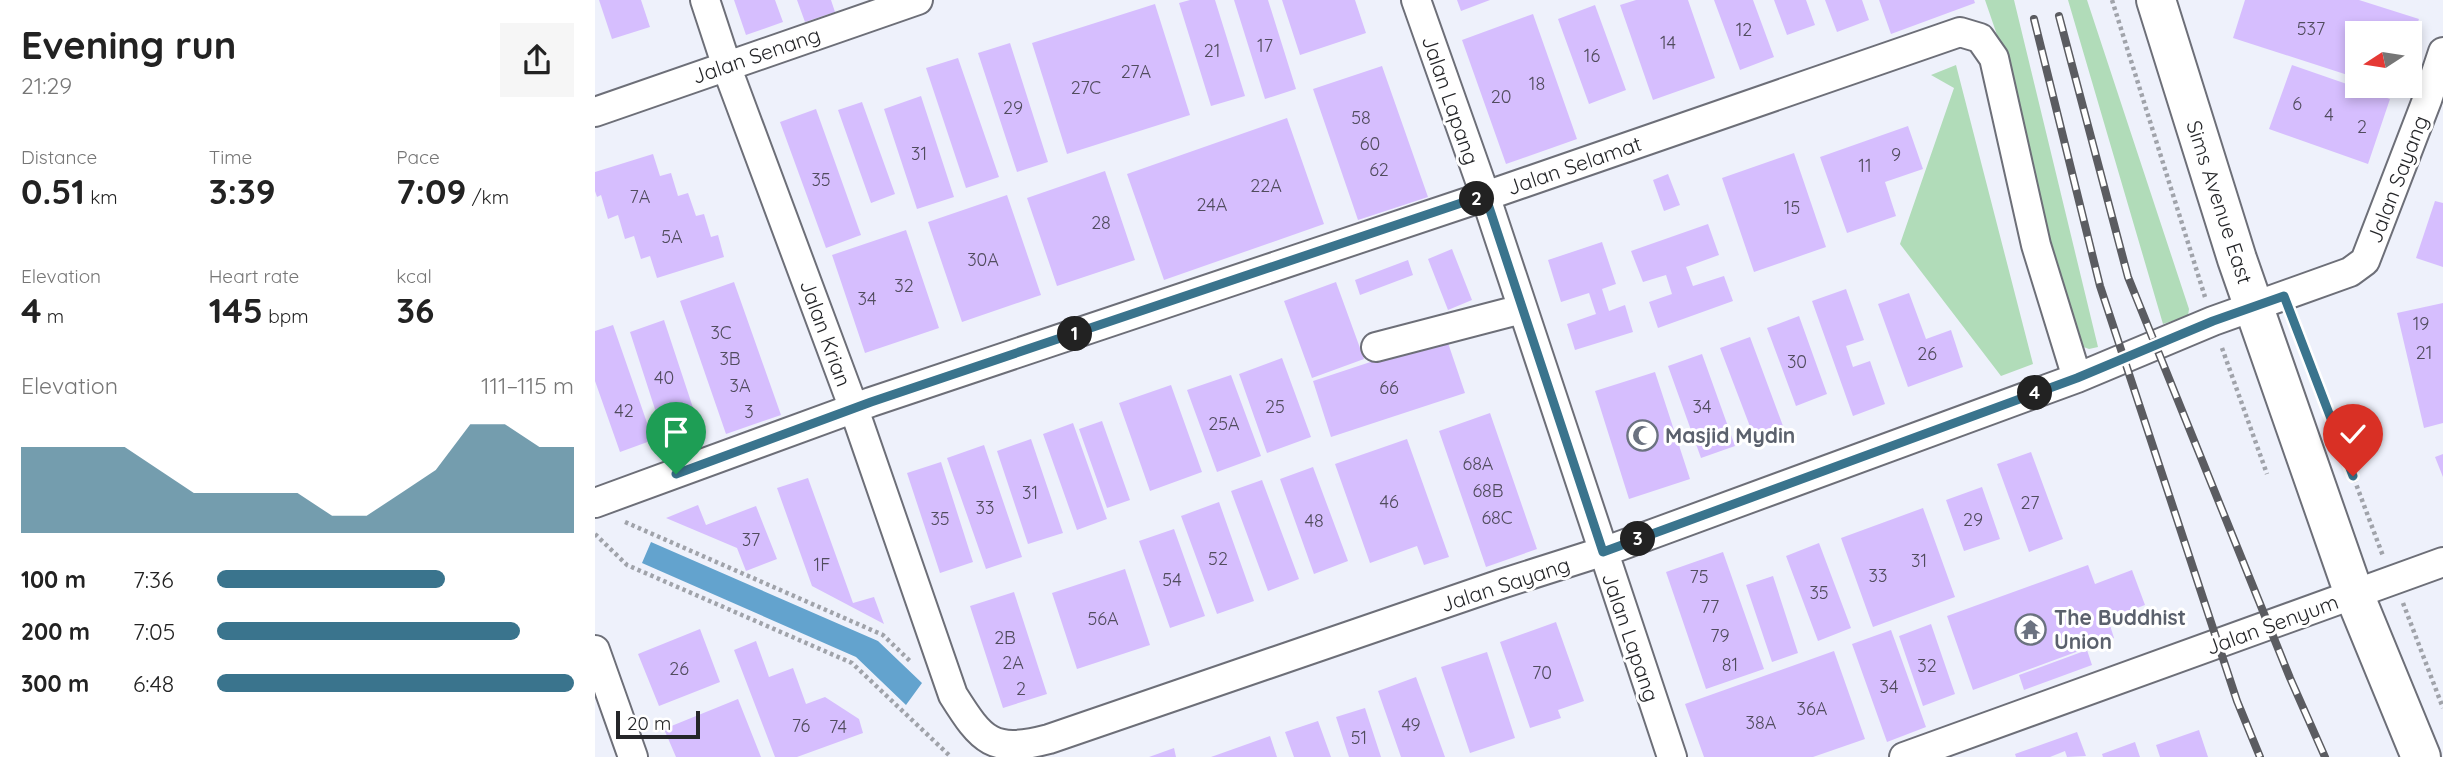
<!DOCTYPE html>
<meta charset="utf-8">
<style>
:root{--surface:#fff;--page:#f6f6f6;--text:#222;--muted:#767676;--accent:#3a748d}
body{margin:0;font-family:Quicksand,sans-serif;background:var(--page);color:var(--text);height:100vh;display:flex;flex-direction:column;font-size:26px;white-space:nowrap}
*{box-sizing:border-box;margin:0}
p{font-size:23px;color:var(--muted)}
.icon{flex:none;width:38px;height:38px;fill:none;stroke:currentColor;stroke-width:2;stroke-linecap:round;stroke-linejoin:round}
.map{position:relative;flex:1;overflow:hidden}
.details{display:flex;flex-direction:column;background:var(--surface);width:595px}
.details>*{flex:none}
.needle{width:46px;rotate:258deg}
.fabs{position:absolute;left:1750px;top:21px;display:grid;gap:14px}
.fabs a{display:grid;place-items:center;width:77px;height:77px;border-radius:0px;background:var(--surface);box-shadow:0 4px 10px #0003;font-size:35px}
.scale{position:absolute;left:21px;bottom:18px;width:84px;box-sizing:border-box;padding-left:7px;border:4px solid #252629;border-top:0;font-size:19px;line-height:24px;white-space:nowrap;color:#252629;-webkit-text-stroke:5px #fff;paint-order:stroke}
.pin{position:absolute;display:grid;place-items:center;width:60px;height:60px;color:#fff;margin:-72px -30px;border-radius:50% 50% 50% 0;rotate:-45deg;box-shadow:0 0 7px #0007}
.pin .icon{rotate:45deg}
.km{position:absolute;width:35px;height:35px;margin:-18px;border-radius:50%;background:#222;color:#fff;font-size:19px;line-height:35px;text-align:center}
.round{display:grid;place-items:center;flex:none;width:74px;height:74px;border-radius:0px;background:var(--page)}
.headline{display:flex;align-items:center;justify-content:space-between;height:119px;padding:0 21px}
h1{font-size:38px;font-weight:800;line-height:52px}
.figures{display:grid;grid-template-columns:repeat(3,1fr);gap:10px;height:119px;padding:7px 21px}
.figures div{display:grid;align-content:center}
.figures b{font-size:35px;font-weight:800}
.figures small{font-size:19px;font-weight:400}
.figures p{font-size:19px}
.chart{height:196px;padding:14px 21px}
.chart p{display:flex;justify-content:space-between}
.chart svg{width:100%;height:126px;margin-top:7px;fill:var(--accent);opacity:.7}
ul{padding:0 21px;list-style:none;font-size:23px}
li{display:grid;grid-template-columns:112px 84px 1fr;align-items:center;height:52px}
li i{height:18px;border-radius:9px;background:var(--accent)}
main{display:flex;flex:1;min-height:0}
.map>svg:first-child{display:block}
.green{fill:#b1dcb9}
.water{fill:#63a3ce}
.building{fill:#d6befe}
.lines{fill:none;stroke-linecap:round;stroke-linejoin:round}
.street-casing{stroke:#6d6f78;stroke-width:32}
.primary-casing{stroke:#6d6f78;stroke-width:42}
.path{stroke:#a0a3aa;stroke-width:4.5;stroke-dasharray:3.5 3.5;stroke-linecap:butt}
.street{stroke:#fff;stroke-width:28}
.primary{stroke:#fff;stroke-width:38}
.rail-casing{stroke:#5b5c61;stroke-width:8}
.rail{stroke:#fff;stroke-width:5;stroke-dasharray:16;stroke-linecap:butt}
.route-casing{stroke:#fff;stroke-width:14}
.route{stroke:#3a748d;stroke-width:9}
.labels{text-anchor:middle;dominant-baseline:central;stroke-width:6;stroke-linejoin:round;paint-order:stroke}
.number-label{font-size:18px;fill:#514c5e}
.street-label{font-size:21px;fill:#252629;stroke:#fff}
.worship-label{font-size:21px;font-weight:bold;fill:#5b616d;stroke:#fff;text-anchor:start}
</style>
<main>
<section class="details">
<div class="headline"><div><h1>Evening run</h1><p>21:29</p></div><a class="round"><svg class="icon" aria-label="share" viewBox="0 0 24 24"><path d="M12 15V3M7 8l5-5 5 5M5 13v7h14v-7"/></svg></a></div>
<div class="figures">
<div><p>Distance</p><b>0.51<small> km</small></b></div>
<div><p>Time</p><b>3:39</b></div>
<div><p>Pace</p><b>7:09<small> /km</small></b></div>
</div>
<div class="figures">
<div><p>Elevation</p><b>4<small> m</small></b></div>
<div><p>Heart rate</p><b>145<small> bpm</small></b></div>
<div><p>kcal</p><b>36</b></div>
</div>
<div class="chart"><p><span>Elevation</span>111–115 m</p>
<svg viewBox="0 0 160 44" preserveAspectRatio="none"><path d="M0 44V14L10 14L20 14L30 14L40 22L50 30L60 30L70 30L80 30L90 38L100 38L110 30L120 22L130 6L140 6L150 14L160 14V44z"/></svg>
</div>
<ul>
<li><b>100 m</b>7:36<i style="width:64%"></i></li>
<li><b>200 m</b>7:05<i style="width:85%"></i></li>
<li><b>300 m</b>6:48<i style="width:100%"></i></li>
</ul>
</section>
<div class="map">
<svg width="1848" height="757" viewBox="0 0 1848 757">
<rect width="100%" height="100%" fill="#eef1fb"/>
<path class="green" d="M 1390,0 L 1419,0 L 1503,347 L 1494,349 L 1483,345 L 1447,237 L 1401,32 Z
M 1473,0 L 1492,0 L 1594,309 L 1593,316 L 1568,324 Z
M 1361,65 L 1438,364 L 1406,376 L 1305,244 L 1359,88 L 1336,75 Z"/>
<path class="water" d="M 56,542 L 283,641 L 327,683 L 311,705 L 261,657 L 47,563 Z"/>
<path class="building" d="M 4,0 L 46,0 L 55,27 L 17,39 Z
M 139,0 L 180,0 L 188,22 L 151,35 Z
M 202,0 L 236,0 L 240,12 L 210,22 Z
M 595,0 L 620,0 L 650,96 L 616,106 L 584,3 Z
M 639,0 L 673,0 L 701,89 L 670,99 Z
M 687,0 L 760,0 L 771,33 L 705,55 Z
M 862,0 L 895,0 L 866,11 Z
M 1041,0 L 1093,0 L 1120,78 L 1058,100 L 1025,5 Z
M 1119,0 L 1158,0 L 1179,57 L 1145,70 Z
M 1179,0 L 1211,0 L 1220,25 L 1192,35 Z
M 1230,0 L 1267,0 L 1274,20 L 1242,32 Z
M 1284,0 L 1379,0 L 1380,3 L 1296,34 Z
M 1650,0 L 1764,0 L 1824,19 L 1815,45 L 1815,33 L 1762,33 L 1762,78 L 1638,38 Z
M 560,4 L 595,115 L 472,154 L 437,43 Z
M 1000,5 L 1031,90 L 994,104 L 963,19 Z
M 938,14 L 982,139 L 911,164 L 867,40 Z
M 415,43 L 453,162 L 422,172 L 383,53 Z
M 363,58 L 404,177 L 371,188 L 331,68 Z
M 1697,65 L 1795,99 L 1773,164 L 1674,129 Z
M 787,66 L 833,197 L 763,220 L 718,89 Z
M 326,96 L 359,197 L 322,209 L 289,109 Z
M 267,102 L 300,194 L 276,203 L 243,110 Z
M 221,109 L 266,235 L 231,248 L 185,122 Z
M 692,118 L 729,224 L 569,280 L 532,174 Z
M 1313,126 L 1328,169 L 1290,182 L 1301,216 L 1252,233 L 1225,157 Z
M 1199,153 L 1231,247 L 1159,272 L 1127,178 Z
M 58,154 L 65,176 L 76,173 L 83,196 L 93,193 L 101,216 L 109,214 L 116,237 L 123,235 L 129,257 L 62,278 L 55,256 L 46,259 L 39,236 L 30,239 L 23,215 L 13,219 L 6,195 L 2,197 L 0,191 L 0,172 Z
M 510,171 L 540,260 L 462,286 L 432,198 Z
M 1073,174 L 1085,205 L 1069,211 L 1058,180 Z
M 412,195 L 446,295 L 367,322 L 333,222 Z
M 1840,201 L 1848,203 L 1848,267 L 1821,258 Z
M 1113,224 L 1124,255 L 1091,267 L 1098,286 L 1129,276 L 1138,301 L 1063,328 L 1054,302 L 1077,294 L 1071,275 L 1048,282 L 1036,251 Z
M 311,230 L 344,328 L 270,353 L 237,255 Z
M 1007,242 L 1021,284 L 1007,289 L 1014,311 L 1030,305 L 1038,332 L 980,350 L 972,324 L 1001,314 L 994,293 L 966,302 L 953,260 Z
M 857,249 L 877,300 L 853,310 L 833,259 Z
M 813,260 L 818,275 L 765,295 L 760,280 Z
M 139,282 L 186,415 L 131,434 L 85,301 Z
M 741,282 L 769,359 L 717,378 L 689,301 Z
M 1251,289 L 1269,340 L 1251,346 L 1258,367 L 1275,361 L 1290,404 L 1258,416 L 1217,301 Z
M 1314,293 L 1331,339 L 1356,330 L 1368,367 L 1313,387 L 1283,304 Z
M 1848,303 L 1848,423 L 1829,428 L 1802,313 Z
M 1204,316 L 1232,394 L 1201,406 L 1172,328 Z
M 69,320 L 103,423 L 68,434 L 35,332 Z
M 18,325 L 58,440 L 25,452 L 0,381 L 0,331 Z
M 851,337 L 870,393 L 736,437 L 718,381 Z
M 1155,337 L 1188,426 L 1159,437 L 1125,348 Z
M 1107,354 L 1140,446 L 1106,458 L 1073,366 Z
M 687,358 L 716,437 L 672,453 L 644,374 Z
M 1060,372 L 1095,479 L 1034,499 L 1000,391 Z
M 636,375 L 666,456 L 622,472 L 592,390 Z
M 576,385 L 607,472 L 555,491 L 524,403 Z
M 895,413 L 942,549 L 891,567 L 844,431 Z
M 507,421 L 535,500 L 512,508 L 484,429 Z
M 478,423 L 512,519 L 482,530 L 448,434 Z
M 436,439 L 468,533 L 433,544 L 402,451 Z
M 812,439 L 854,557 L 829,565 L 822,546 L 775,563 L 740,464 Z
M 389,445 L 427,557 L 391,569 L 352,458 Z
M 1436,452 L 1468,539 L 1434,552 L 1402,464 Z
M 1848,454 L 1848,477 L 1840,457 Z
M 346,462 L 378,562 L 345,573 L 312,473 Z
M 718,467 L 753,561 L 719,574 L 685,479 Z
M 213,478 L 258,603 L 279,597 L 289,624 L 217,586 L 182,488 Z
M 667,480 L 704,579 L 673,591 L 636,491 Z
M 1387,487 L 1405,539 L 1369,551 L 1351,500 Z
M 624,502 L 659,601 L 622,614 L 586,516 Z
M 103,505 L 111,525 L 161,506 L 182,559 L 151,571 L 142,548 L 71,518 Z
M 1328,508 L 1360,597 L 1278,627 L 1246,538 Z
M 579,529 L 610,616 L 575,628 L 544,541 Z
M 1224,543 L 1256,628 L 1223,641 L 1191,556 Z
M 1128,552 L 1169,669 L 1111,689 L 1071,572 Z
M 1493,565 L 1500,584 L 1537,570 L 1550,605 L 1513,619 L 1519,638 L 1378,690 L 1352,616 Z
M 530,569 L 555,645 L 482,669 L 457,593 Z
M 1178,576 L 1203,653 L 1177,662 L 1151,585 Z
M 419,592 L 452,694 L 408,708 L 375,606 Z
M 961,622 L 989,701 L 963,710 L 966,718 L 935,728 L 905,642 Z
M 1336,624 L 1360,694 L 1328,706 L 1304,636 Z
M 105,629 L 125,682 L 64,706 L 43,654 Z
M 1296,630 L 1331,727 L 1292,742 L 1257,644 Z
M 161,641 L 174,677 L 198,668 L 211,704 L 230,697 L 264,719 L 268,733 L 202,757 L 180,757 L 139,650 Z
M 1492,650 L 1497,665 L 1429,690 L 1424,675 Z
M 1239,651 L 1270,739 L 1218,757 L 1109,757 L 1090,704 Z
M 892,652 L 920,738 L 875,753 L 846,667 Z
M 821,677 L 850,757 L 806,757 L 783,691 Z
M 143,699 L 166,757 L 81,757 L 69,729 Z
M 770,708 L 786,757 L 754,757 L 741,717 Z
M 723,721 L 736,757 L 699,757 L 690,732 Z
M 1604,730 L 1613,757 L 1565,757 L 1561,745 Z
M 1482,732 L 1491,756 L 1472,757 L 1470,751 L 1455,757 L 1421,757 L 1420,754 Z
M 675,736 L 682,757 L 616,757 Z
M 1540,742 L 1545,757 L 1508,757 L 1507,754 Z
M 579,748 L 581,757 L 554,757 Z"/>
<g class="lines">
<defs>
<path id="street" d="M 110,0 L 136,79 L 259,409 L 358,695 C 387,741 397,754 454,739 L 906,584 L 1022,547 L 1482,378 L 1618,321 L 1755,272 L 1770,261 L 1832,100 L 1848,52
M 821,0 L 890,195 L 1077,757
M 0,112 L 323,0
M 781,347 L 927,309
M 0,503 L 276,402 L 879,200 L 1365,32 L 1385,38 L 1399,58 L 1441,245 L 1482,378
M 0,650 L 38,757
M 1309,757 L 1848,562"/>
<path id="primary" d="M 1561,0 L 1642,259 L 1759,594 L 1826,757"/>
</defs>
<use href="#street" class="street-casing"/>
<use href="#primary" class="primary-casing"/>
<path class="path" d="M 1517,0 L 1610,297
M 1627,348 L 1672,474
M 1737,420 L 1788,556
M 30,522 L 288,635 L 316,662
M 0,534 L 32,565 L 257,663 L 356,757
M 1808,603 L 1848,708"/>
<use href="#street" class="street"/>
<use href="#primary" class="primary"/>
<defs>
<path id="rail" d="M 1464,16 L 1533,277 L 1695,678 L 1730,757
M 1439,19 L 1505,286 L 1642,701 L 1665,757"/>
</defs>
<use href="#rail" class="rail-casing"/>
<use href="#rail" class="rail"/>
</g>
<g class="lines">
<defs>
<path id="route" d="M 81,474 L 276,402 L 890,195 L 1008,552 L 1482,378 L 1618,321 L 1689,296 L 1758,476"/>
</defs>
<use href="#route" class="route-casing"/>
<use href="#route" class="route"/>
</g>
<defs>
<symbol id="mosque-ring" viewBox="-11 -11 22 22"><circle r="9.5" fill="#fff" stroke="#6b7280" stroke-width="1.5"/><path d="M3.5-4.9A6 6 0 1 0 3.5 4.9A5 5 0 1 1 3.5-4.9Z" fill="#6b7280"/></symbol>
<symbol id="temple-ring" viewBox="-11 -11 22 22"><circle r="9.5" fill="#fff" stroke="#6b7280" stroke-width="1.5"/><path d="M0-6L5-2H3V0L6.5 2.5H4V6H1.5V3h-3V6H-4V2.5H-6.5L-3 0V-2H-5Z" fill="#6b7280"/></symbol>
</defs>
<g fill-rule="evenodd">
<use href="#mosque-ring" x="1030" y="418" width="35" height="35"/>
<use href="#temple-ring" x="1418" y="612" width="35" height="35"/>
</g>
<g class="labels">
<g class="number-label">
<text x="1716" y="28">537</text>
<text x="1149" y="29">12</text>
<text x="1073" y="42">14</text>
<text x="670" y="45">17</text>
<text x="617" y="50">21</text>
<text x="997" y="55">16</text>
<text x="541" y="71">27A</text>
<text x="942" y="83">18</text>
<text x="491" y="87">27C</text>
<text x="906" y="96">20</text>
<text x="1702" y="103">6</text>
<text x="418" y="107">29</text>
<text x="1734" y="114">4</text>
<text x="766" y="117">58</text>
<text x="1767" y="126">2</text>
<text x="775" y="143">60</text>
<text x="324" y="153">31</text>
<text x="1301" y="154">9</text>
<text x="1270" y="165">11</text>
<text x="784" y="169">62</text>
<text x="226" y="179">35</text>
<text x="671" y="185">22A</text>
<text x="45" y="196">7A</text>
<text x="617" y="204">24A</text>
<text x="1197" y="207">15</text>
<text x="506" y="222">28</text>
<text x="77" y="236">5A</text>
<text x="388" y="259">30A</text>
<text x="309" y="285">32</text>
<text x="272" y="298">34</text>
<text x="1826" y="323">19</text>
<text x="126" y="332">3C</text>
<text x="1829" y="352">21</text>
<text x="1332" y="353">26</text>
<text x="135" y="358">3B</text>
<text x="1202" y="361">30</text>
<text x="69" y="377">40</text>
<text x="145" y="385">3A</text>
<text x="794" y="387">66</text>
<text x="680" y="406">25</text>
<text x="1107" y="406">34</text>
<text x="29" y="410">42</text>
<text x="154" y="411">3</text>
<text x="629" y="423">25A</text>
<text x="883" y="463">68A</text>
<text x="893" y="490">68B</text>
<text x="435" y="492">31</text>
<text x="794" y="501">46</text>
<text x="1435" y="502">27</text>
<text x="390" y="507">33</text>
<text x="902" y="517">68C</text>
<text x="345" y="518">35</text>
<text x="1378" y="519">29</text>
<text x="719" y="520">48</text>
<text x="156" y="539">37</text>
<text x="623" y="558">52</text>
<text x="1324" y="560">31</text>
<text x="227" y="564">1F</text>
<text x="1283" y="575">33</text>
<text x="1104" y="576">75</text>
<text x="577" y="579">54</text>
<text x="1224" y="592">35</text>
<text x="1115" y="606">77</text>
<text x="508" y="618">56A</text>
<text x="1125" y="635">79</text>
<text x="410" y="637">2B</text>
<text x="418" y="662">2A</text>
<text x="1135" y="664">81</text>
<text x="1332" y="665">32</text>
<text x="84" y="668">26</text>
<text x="947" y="672">70</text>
<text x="1294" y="686">34</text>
<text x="426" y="688">2</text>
<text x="1217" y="708">36A</text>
<text x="1166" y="722">38A</text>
<text x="816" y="724">49</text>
<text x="206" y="725">76</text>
<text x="243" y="726">74</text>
<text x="764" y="737">51</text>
</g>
<g class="street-label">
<text transform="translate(161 55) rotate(-19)">Jalan Senang</text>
<text transform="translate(856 100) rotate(71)">Jalan Lapang</text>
<text transform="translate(979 165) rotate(-19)">Jalan Selamat</text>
<text transform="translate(1802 179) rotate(-69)">Jalan Sayang</text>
<text transform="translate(1625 202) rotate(72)">Sims Avenue East</text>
<text transform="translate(231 333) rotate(70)">Jalan Krian</text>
<text transform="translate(910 584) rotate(-18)">Jalan Sayang</text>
<text transform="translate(1677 624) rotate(-20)">Jalan Senyum</text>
<text transform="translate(1036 637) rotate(71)">Jalan Lapang</text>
</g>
<g class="worship-label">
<text x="1070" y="435">Masjid Mydin</text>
<text x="1459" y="617">The Buddhist<tspan x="1459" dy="24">Union</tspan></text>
</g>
</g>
</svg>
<div class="fabs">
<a><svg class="needle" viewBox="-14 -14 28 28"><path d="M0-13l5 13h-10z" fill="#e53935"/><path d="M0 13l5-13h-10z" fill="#767676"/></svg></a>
</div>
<div class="scale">20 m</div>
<div class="pin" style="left:81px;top:474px;background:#1e9e55"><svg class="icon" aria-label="arrive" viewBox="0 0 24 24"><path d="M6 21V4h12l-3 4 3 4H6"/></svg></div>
<div class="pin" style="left:1758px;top:476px;background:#d93025"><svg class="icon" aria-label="check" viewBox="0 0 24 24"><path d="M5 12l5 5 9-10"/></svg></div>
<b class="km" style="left:480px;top:334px">1</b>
<b class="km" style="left:882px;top:199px">2</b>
<b class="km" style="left:1043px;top:539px">3</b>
<b class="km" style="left:1440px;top:393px">4</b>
</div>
</main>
